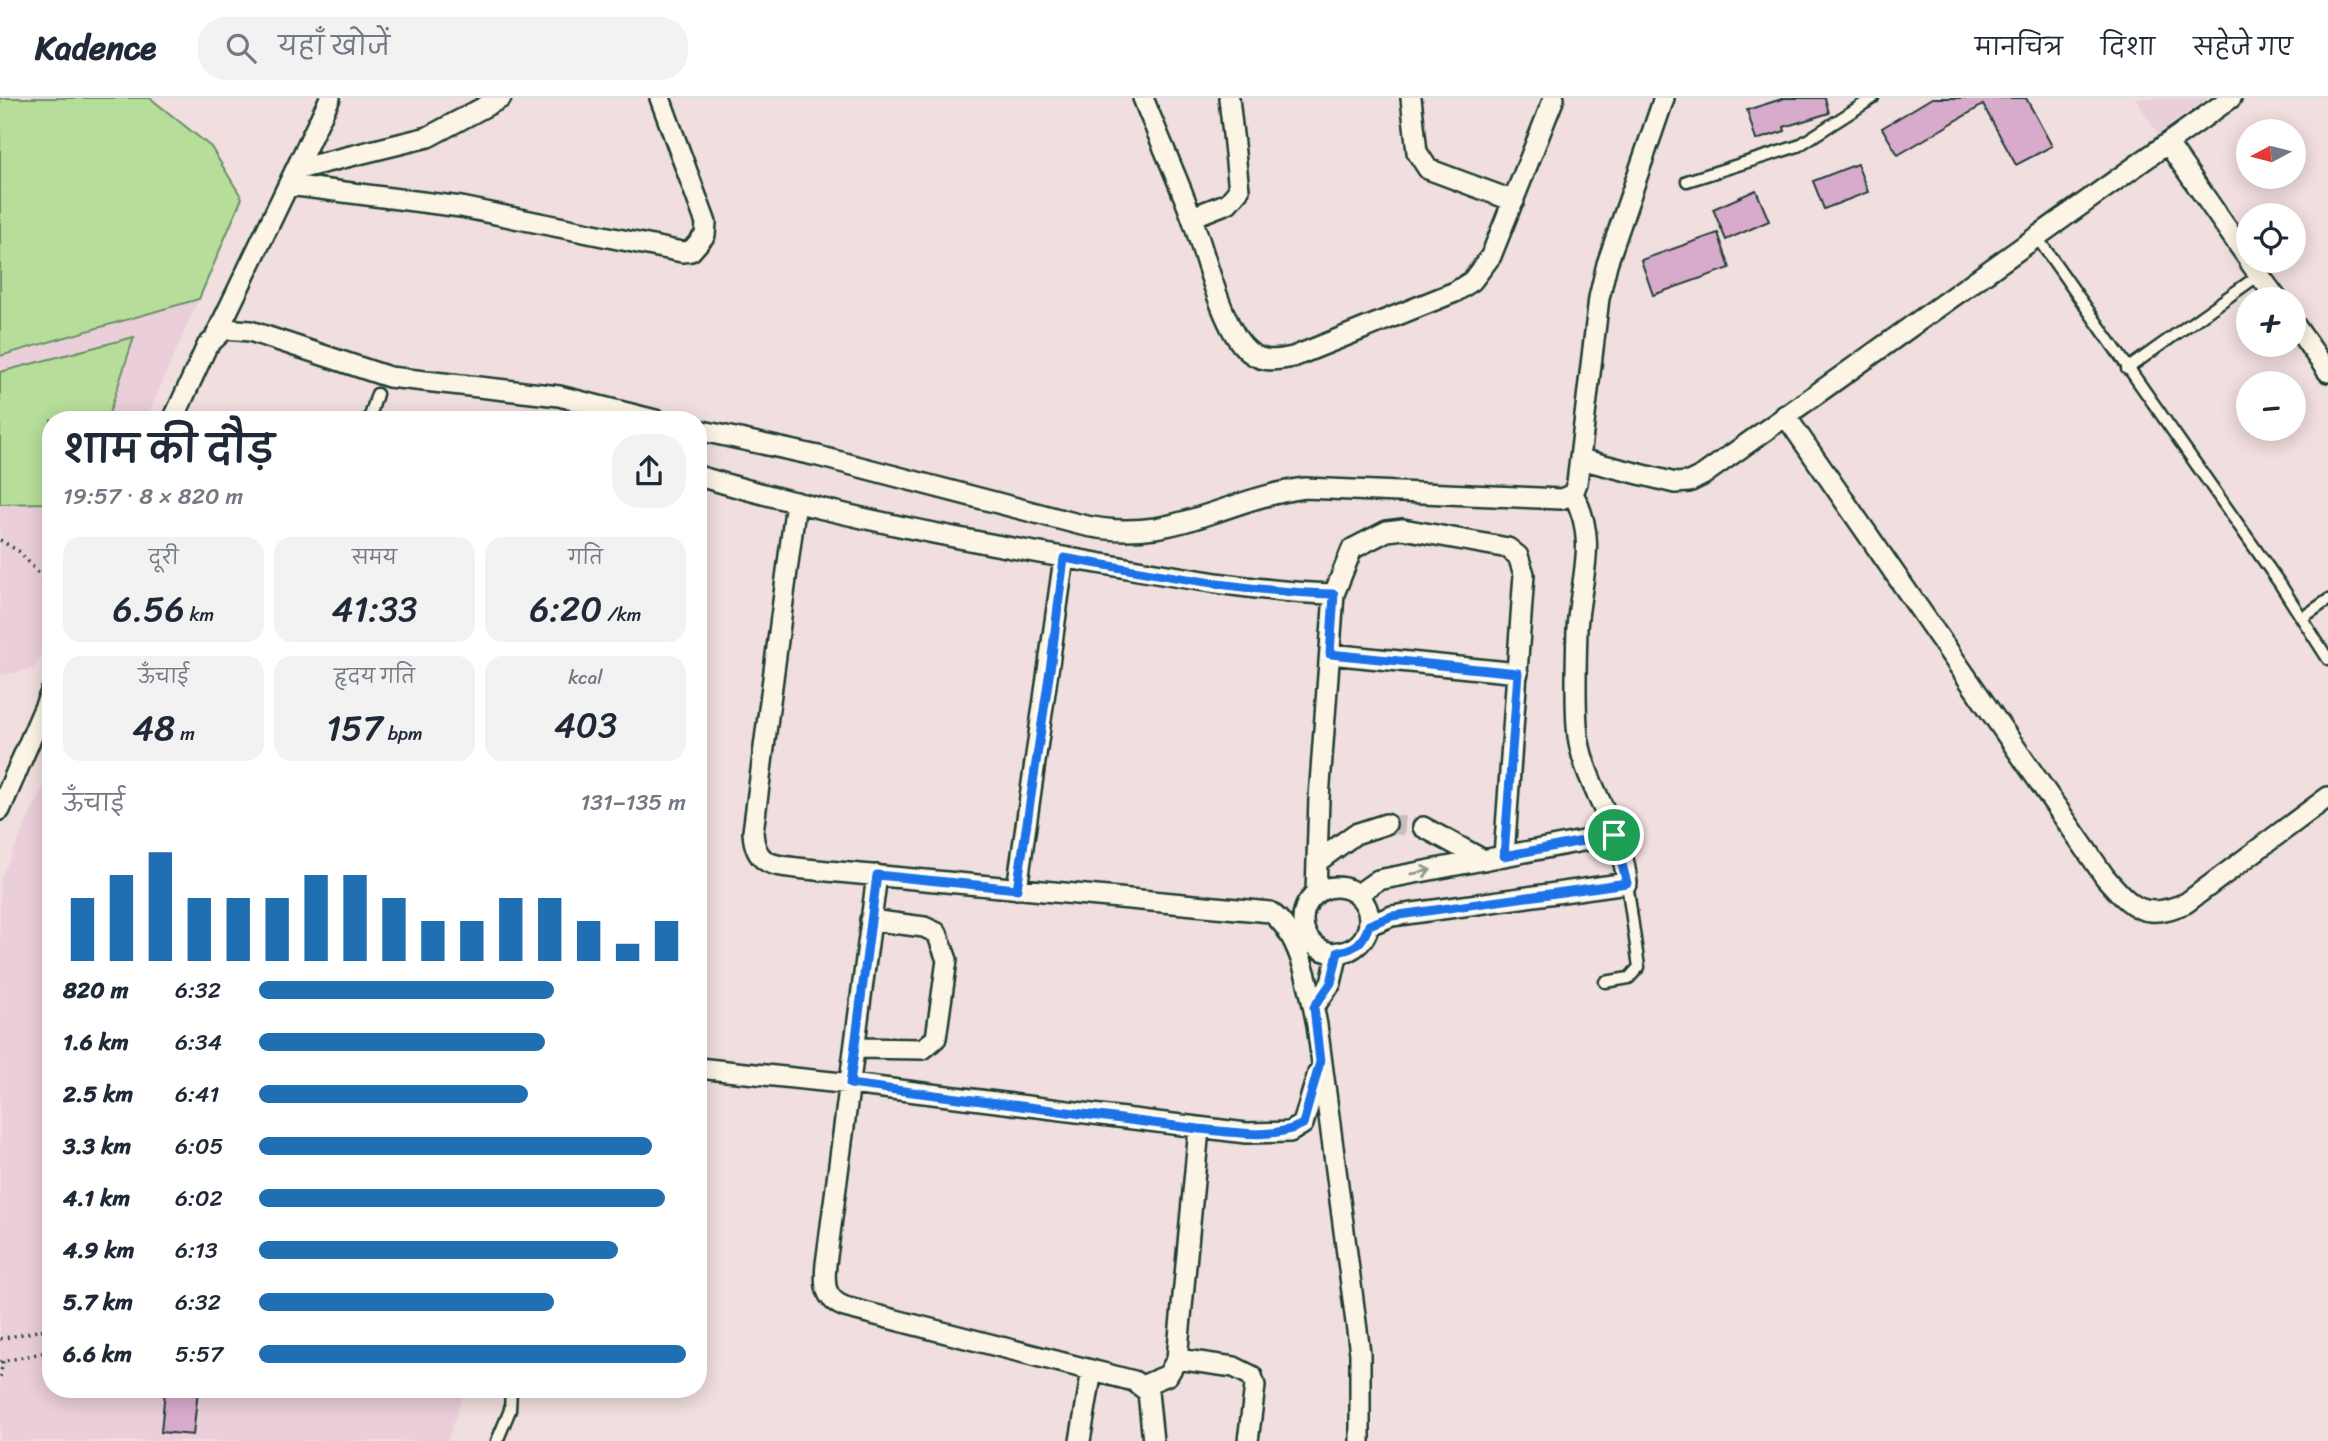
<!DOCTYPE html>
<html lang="hi">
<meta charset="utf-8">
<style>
:root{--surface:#fff;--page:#f2f2f3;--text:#1f2937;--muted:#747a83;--line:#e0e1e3;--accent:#1f6fb2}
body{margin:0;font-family:Sriracha,"Playpen Sans Deva",sans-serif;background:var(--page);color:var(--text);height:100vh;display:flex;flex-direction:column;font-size:26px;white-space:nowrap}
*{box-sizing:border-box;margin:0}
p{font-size:23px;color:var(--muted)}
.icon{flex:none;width:38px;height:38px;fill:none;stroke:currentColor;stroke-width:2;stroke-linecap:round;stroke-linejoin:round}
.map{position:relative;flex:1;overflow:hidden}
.panel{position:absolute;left:42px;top:313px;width:665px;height:987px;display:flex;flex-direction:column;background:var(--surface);border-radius:28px;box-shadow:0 4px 18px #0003}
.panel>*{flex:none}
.needle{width:46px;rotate:263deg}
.tools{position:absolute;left:2236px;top:21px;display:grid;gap:14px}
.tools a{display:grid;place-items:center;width:70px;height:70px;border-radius:50%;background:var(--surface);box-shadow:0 4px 18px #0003;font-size:35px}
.pin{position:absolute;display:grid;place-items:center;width:60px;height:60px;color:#fff;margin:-30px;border:4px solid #fff;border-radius:50%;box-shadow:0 2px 7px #0007}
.round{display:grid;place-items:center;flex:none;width:74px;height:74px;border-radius:28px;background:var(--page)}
.overview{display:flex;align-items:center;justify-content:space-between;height:119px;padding:0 21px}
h1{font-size:38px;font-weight:600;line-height:52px}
.stats{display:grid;grid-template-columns:repeat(3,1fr);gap:10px;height:119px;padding:7px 21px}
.stats div{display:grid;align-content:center;border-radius:18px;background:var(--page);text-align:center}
.stats b{font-size:35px;font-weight:600}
.stats small{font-size:19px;font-weight:400}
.stats p{font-size:19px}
.chart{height:196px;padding:14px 21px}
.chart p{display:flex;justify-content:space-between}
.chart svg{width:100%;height:126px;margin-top:7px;stroke:var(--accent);stroke-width:6}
ul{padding:0 21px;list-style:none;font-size:23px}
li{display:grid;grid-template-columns:112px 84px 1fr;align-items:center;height:52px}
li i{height:18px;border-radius:9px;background:var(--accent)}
header{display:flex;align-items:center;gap:42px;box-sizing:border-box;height:98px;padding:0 35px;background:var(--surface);border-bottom:2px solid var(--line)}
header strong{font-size:33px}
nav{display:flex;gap:38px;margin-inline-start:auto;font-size:24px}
.search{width:490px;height:63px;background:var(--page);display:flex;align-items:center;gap:18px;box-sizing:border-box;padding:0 24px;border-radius:28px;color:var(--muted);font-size:26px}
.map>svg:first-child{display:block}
.built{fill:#eaced9}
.green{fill:#b6de9a;stroke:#6a8e67;stroke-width:2}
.building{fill:#d8aacc;stroke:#1f3d34;stroke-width:2}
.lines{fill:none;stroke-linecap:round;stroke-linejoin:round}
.minor-tunnel{stroke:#c7bebc;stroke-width:19;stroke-dasharray:19 10;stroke-linecap:butt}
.service-casing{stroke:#1f3d34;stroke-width:15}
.minor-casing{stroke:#1f3d34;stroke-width:24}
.path{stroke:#1f3d34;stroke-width:3.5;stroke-dasharray:2 5;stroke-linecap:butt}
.service{stroke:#fcf5e5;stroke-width:10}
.minor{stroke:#fcf5e5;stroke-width:19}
.oneway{stroke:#8e998c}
.route-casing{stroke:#fff;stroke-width:14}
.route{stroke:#1a73e8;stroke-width:9}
</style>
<header>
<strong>Kadence</strong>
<div class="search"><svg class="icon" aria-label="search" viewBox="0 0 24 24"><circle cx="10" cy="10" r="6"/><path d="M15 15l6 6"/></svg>यहाँ खोजें</div>
<nav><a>मानचित्र</a><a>दिशा</a><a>सहेजे गए</a></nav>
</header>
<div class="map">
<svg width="2328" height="1343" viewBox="0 0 2328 1343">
<rect width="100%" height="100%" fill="#f1dede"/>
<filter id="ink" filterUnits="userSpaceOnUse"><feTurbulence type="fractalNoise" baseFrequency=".0143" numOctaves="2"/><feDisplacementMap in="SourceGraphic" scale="14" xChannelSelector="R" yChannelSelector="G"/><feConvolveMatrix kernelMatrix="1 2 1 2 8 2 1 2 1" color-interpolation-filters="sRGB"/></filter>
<g filter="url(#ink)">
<path class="built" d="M 0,0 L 150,0 L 211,49 L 242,100 L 146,322 L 51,322 L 51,536 L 34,571 L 0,577 Z
M 2135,0 L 2208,0 L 2158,36 Z
M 51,672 L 51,1292 L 465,1292 L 447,1343 L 0,1343 L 0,782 Z"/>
<path class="green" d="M 0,0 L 150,0 L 211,49 L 242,100 L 199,201 L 0,258 Z
M 134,239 L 107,322 L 51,322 L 51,405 L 0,406 L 0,274 Z"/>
<path class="building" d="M 1785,0 L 1825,0 L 1829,15 L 1784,29 L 1785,33 L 1756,42 L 1747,12 Z
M 1932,0 L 2026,0 L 2052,48 L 2016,67 L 1983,7 L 1898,57 L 1882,30 Z
M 1857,66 L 1868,94 L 1824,111 L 1813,83 Z
M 1756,92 L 1769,123 L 1726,142 L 1713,111 Z
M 1718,135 L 1730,170 L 1653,197 L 1641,162 Z
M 165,1292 L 198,1292 L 193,1337 L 161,1334 Z"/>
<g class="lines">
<path class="minor-tunnel" d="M 1386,726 L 1423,729"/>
<defs>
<path id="service" d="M 1687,83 L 1798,48 L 1873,0
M 2036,138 L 2280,486 L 2328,561
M 2127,271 L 2259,177
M 369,322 L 377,296
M 2302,520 L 2328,502
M 1605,884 L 1629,880 L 1639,869 L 1627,785
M 497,1343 L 510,1312 L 511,1292"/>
<path id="minor" d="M 1143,0 C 1159,40 1177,79 1192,120 C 1204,153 1221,225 1244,249 C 1258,265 1275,263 1293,259 L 1455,194 L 1472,183 L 1491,158 L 1554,0
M 1411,0 L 1417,54 L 1428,71 L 1514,103
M 2168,46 L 2249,162
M 298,71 L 428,39 L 501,0
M 289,87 L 461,109 L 682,154 L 691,153 L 705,137 L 706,125 L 660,0
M 1192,119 L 1228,105 L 1239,92 L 1229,0
M 2249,163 L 2277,201
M 2294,226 L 2328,274
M 216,237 L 330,0
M 1785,317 L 2105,779 C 2132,810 2144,823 2186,805 L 2328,699
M 173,322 L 207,248 L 225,231 L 250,233 L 389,279 L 559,298 L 655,322
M 698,332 L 818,358 L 1078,426 C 1170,449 1221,401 1305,390 L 1561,401 L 1573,396 L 1577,385 L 1599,200 L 1607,166 L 1664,0
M 1580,361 L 1675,385 L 1689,384 L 1703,377 L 2231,0
M 698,378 C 831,417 967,443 1103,466 C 1180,479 1256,494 1334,496 L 1352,451 L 1387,433 L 1403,431 L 1508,450 L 1518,458 L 1524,476 L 1504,758
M 796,404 L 753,734 C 755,770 776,767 806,771 L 1270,814 C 1301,835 1310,893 1317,927 L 1360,1255 L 1360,1343
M 1330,556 L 1518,575
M 0,712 L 51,594
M 1423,729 L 1484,762
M 1317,764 L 1355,736 L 1386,726
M 877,777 L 826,1166 C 824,1186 824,1201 845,1209 L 1134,1283 L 1148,1294 L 1153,1343
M1303 822a33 33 0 1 1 66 0a33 33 0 1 1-66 0Z
M 1017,791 L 1064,460
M 1316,795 L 1319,700 L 1334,496
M 1358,796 L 1378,782 L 1614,737
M 1369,827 L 1392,818 L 1627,785 C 1623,729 1580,684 1577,628 C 1575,596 1576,563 1577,531 C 1580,482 1599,442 1573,396
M 1314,909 L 1331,885 L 1338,854
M 855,950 L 923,951 L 936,940 L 947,862 L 937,835 L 924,829 L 870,822
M 698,970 L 851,986 L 1246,1035 L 1290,1034 L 1303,1026 L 1318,975
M 1177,1261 L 1234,1269 L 1252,1278 L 1255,1288 L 1248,1343
M 1144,1287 L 1168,1277 L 1177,1261 L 1199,1031
M 1080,1343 L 1092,1272"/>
</defs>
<use href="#service" class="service-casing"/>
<use href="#minor" class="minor-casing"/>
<path class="path" d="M 0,442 L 20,454 L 51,490
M 0,1241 L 51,1230
M 0,1264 L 51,1253
M 0,1279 L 3,1263"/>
<use href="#service" class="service"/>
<use href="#minor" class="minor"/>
</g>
<defs><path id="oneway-shaft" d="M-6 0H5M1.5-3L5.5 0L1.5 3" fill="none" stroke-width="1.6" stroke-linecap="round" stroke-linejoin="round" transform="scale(1.75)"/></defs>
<use class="oneway" href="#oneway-shaft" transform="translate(1421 774) rotate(-11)"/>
</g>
<g class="lines" filter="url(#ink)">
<defs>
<path id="route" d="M 1064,460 C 1154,475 1243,494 1334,496 L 1330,556 L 1518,575 L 1504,758 L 1614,737 L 1627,785 L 1392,818 L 1369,827 C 1363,845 1355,851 1338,854 L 1331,885 L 1314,909 L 1320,964 L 1303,1026 C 1274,1042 1231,1034 1199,1031 L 850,986 L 877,777 L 1017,791 L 1051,565 Z"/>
</defs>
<use href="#route" class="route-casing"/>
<use href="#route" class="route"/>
</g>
</svg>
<div class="tools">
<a><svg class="needle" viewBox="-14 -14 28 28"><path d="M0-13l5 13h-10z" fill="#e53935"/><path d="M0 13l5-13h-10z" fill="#747a83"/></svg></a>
<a><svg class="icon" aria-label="locate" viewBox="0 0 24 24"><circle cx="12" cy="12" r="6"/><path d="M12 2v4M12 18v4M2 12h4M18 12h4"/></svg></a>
<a>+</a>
<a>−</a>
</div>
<div class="pin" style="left:1614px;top:737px;background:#1e9e55"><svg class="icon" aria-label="arrive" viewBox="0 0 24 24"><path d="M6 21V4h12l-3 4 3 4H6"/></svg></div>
<section class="panel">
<div class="overview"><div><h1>शाम की दौड़</h1><p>19:57 · 8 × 820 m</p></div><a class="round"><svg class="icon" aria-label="share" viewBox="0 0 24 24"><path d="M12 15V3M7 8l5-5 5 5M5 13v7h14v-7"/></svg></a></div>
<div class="stats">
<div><p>दूरी</p><b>6.56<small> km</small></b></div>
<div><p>समय</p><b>41:33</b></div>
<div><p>गति</p><b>6:20<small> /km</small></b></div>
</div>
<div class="stats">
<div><p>ऊँचाई</p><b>48<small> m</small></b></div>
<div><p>हृदय गति</p><b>157<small> bpm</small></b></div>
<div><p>kcal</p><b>403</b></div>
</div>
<div class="chart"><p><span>ऊँचाई</span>131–135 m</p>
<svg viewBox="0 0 160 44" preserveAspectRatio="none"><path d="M5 44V22M15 44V14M25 44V6M35 44V22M45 44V22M55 44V22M65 44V14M75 44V14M85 44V22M95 44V30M105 44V30M115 44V22M125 44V22M135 44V30M145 44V38M155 44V30"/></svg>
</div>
<ul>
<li><b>820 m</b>6:32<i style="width:69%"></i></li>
<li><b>1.6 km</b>6:34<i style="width:67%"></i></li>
<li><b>2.5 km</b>6:41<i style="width:63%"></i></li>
<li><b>3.3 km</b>6:05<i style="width:92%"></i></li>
<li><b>4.1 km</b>6:02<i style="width:95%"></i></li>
<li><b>4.9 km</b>6:13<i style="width:84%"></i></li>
<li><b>5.7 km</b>6:32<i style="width:69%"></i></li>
<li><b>6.6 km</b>5:57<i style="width:100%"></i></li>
</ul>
</section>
</div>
